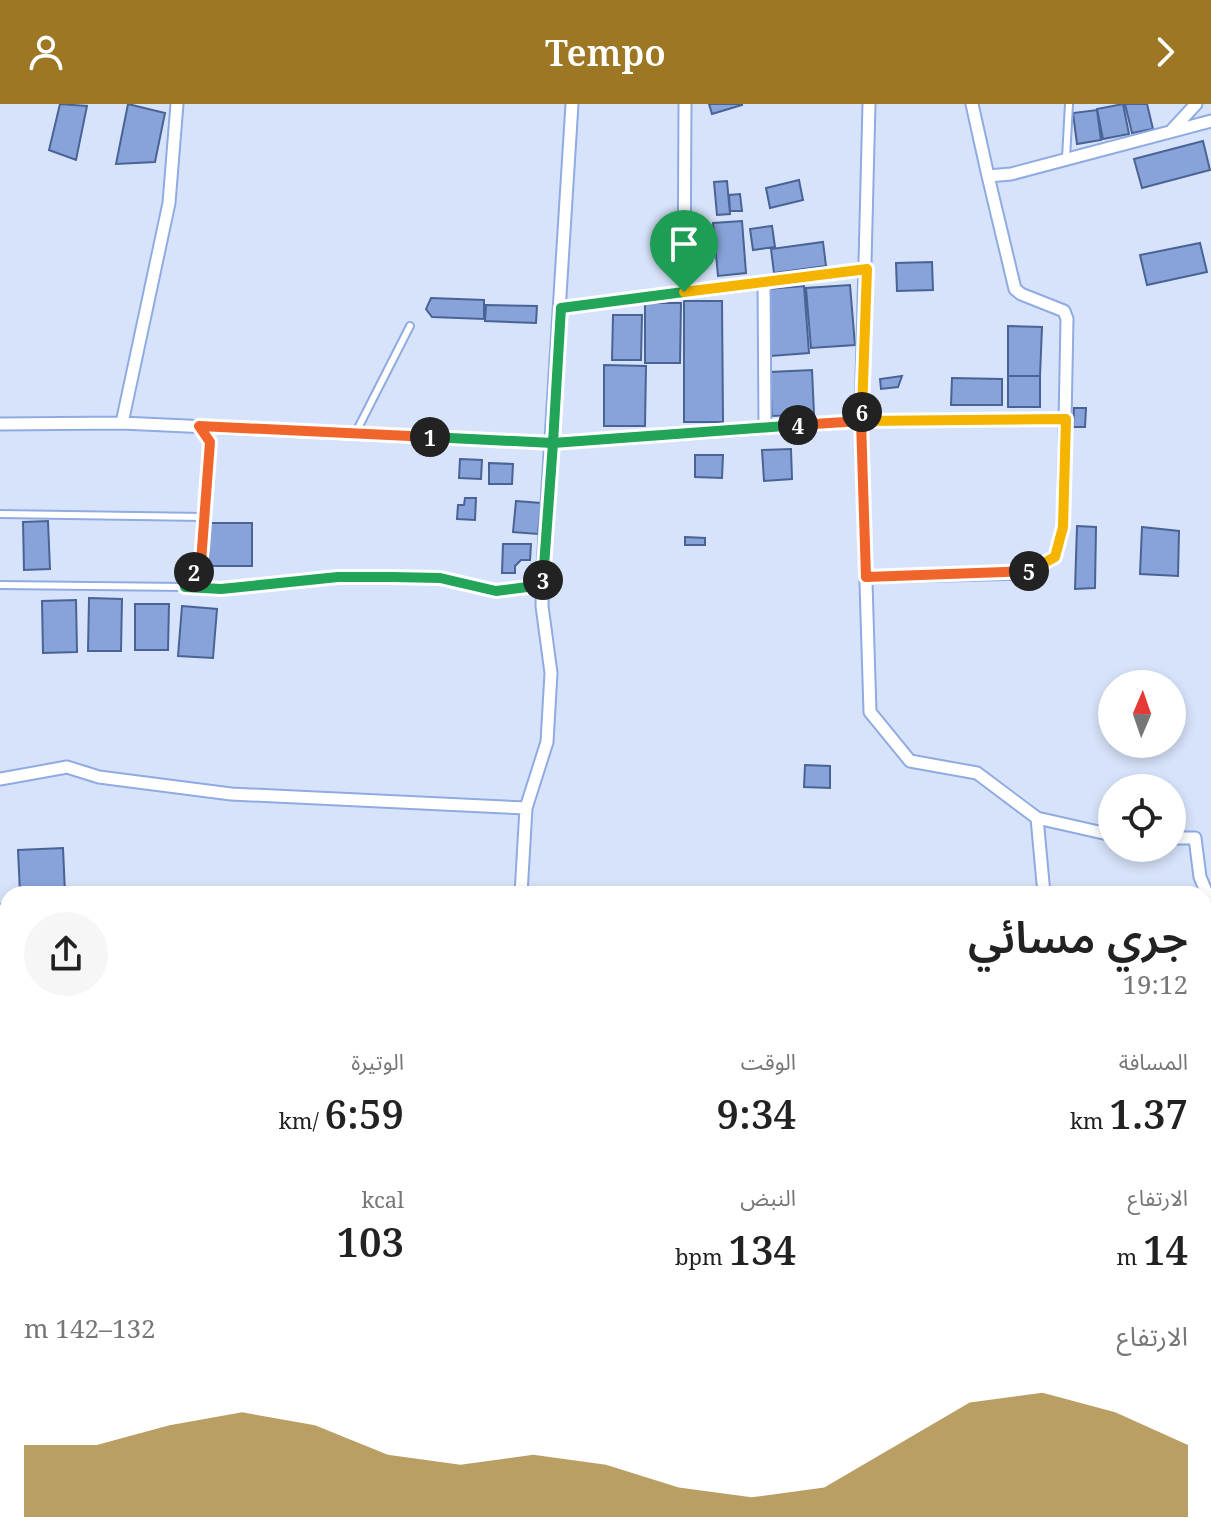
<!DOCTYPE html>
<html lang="ar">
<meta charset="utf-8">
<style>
:root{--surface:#fff;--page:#f6f6f6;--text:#222;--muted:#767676;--accent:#9d7724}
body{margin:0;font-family:"Noto Serif","Noto Sans Arabic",serif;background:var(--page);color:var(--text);direction:rtl;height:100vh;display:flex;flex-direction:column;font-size:30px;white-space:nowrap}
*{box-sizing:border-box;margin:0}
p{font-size:26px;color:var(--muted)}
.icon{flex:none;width:44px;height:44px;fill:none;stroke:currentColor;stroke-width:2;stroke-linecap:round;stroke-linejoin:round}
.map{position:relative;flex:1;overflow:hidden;direction:ltr}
.details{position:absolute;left:0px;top:782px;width:1212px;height:650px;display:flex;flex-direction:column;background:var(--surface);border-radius:24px 24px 0 0;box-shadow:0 4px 12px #0003;direction:rtl}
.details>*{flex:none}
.needle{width:52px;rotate:2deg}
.fabs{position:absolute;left:1098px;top:566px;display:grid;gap:16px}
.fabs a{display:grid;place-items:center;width:88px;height:88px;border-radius:50%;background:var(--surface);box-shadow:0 4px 12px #0003;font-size:40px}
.pin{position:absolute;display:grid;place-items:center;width:68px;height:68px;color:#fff;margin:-82px -34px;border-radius:50% 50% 50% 0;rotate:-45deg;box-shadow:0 0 8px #0007}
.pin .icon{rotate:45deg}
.km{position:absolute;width:40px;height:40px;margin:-20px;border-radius:50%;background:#222;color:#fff;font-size:22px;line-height:40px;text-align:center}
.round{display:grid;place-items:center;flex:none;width:84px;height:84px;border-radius:42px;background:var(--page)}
.head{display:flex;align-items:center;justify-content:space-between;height:136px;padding:0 24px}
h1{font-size:44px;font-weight:600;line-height:60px}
.stats{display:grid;grid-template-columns:repeat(3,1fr);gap:12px;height:136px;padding:8px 24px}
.stats div{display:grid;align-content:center}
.stats b{font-size:40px;font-weight:600}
.stats small{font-size:22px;font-weight:400}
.stats p{font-size:22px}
.chart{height:224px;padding:16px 24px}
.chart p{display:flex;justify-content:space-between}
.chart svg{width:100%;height:144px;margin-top:8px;fill:var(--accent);opacity:.7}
header{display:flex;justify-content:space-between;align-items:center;height:104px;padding:0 24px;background:var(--accent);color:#fff;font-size:36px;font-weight:600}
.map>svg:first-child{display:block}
.building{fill:#87a3d9;stroke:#4a6395;stroke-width:2}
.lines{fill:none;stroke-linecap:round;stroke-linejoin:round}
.service-casing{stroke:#8fabe2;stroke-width:10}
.minor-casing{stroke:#8fabe2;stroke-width:15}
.path{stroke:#99a5bb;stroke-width:2;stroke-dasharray:6 6;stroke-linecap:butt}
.service{stroke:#fff;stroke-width:6}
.minor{stroke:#fff;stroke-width:11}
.split-1-casing{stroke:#fff;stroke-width:16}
.split-2-casing{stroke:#fff;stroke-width:16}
.split-3-casing{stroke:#fff;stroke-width:16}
.split-4-casing{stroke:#fff;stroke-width:16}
.split-5-casing{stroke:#fff;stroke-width:16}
.split-6-casing{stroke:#fff;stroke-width:16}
.split-7-casing{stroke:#fff;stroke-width:16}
.split-1{stroke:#22a559;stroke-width:10}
.split-2{stroke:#f0652b;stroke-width:10}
.split-3{stroke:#22a559;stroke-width:10}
.split-4{stroke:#22a559;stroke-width:10}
.split-5{stroke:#f0652b;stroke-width:10}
.split-6{stroke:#f5b400;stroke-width:10}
.split-7{stroke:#f5b400;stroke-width:10}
</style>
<header><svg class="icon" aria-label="forward" viewBox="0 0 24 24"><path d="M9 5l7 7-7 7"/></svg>Tempo<svg class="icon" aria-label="person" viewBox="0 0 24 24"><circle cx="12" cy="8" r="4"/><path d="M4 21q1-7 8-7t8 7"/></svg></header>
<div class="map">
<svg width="1211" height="1431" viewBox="0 0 1211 1431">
<rect width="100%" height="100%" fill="#d7e3fa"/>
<path class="building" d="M 60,0 L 87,2 L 76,56 L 49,46 Z
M 128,0 L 165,9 L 155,58 L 116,60 Z
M 709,0 L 742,0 L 742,1 L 712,10 Z
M 1123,0 L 1129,30 L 1103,35 L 1097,5 Z
M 1125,0 L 1147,0 L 1153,25 L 1132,29 Z
M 1097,6 L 1101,36 L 1077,40 L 1073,9 Z
M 1203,37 L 1210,66 L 1142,84 L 1134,55 Z
M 799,76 L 803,96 L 770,104 L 766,84 Z
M 727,77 L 730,110 L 717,111 L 714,78 Z
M 740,90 L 742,107 L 730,107 L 729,91 Z
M 742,117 L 746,169 L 718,172 L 713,119 Z
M 772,122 L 775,143 L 753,146 L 750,125 Z
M 823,138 L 826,162 L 774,169 L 771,145 Z
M 1200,139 L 1207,168 L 1147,181 L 1140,151 Z
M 932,158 L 933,186 L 897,187 L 896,159 Z
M 850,181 L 855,241 L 811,244 L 806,184 Z
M 804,182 L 809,249 L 771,252 L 766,185 Z
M 431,194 L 484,196 L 484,215 L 432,213 L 426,205 Z
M 684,197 L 722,197 L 723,318 L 684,318 Z
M 645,199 L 681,199 L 680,259 L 645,259 Z
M 486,201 L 537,202 L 536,219 L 485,217 Z
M 613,211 L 642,211 L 641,256 L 612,256 Z
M 1008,222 L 1042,223 L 1040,272 L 1008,272 Z
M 604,261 L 646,262 L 645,322 L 604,322 Z
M 812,266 L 814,310 L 772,312 L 770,268 Z
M 902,272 L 898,283 L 881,285 L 880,275 Z
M 1008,272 L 1040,272 L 1040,303 L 1008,303 Z
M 952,274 L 1002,275 L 1002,301 L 951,301 Z
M 1074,304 L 1086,304 L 1085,323 L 1073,323 Z
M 791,345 L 792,375 L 764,377 L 762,346 Z
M 695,351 L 723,351 L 722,374 L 695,373 Z
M 460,355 L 482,356 L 481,375 L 459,374 Z
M 489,359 L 513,360 L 512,380 L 489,380 Z
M 465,394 L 476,394 L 475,416 L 457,415 L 458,401 L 464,401 Z
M 516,397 L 541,399 L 538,430 L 513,428 Z
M 48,417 L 50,465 L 24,466 L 23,418 Z
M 209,419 L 252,419 L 252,462 L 209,462 Z
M 1077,422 L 1096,423 L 1095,484 L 1075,485 Z
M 1142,423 L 1179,427 L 1178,472 L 1140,470 Z
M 685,433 L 705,434 L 705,441 L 685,441 Z
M 503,440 L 531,440 L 530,456 L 521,456 L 515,462 L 515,469 L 502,469 Z
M 89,494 L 122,495 L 121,547 L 88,547 Z
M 76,496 L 77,548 L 43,549 L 42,497 Z
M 135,500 L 169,500 L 168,546 L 135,546 Z
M 182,502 L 217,505 L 213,554 L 178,552 Z
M 805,661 L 830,662 L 830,684 L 804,683 Z
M 63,744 L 65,789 L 20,789 L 18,746 Z
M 0,825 L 8,825 L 8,866 L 0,866 Z
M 0,1092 L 8,1092 L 8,1147 L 0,1147 Z"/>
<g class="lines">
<defs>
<path id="service" d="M 1066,54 L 1069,0
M 355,330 L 410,222
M 0,410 L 204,413
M 0,481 L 185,483 L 201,458 L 210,338 L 200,324
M 0,804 L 8,804
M 123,1424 L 128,1431"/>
<path id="minor" d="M 869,0 L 861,317 L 870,608 L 910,657 L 977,669 L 1037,714 L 1112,731
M 972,0 L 988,72 L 1011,70 L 1211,17
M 1172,26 L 1196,0
M 764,178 L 765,324
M 684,188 L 685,0
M 561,204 L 867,165
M 122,319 L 169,99 L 177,0
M 0,320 L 122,319 L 553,339 L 861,317 L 1066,315
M 866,473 L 1025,469 L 1055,453 L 1063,423 L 1067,215 L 1064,207 L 1021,190 L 1015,185 L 988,72
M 0,675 L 67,663 L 99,673 L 231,690 L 526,704
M 1037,714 L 1044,790
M 1172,734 L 1195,734 L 1200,773 L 1211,799
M 521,790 L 526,704 L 547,638 L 551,569 L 542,502 L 543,463 L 572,0
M 1204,949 L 1211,949
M 0,1173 L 8,1179"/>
</defs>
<use href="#service" class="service-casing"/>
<use href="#minor" class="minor-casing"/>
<path class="path" d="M 198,483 L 221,485 L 338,473 L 392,473 L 440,474 L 496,487 L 529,482"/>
<use href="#service" class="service"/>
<use href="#minor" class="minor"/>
</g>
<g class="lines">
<defs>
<path id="split-1" d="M 430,333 L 553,339 L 561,204 L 684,188"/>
<path id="split-2" d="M 194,468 L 201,458 L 210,338 L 199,322 L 430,333"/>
<path id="split-3" d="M 194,468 L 185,483 L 221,485 L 338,473 L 392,473 L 440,474 L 496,487 L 543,481 L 543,476"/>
<path id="split-4" d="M 543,476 L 553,339 L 798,321"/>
<path id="split-5" d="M 798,321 L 861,317 L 866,473 L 1029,467"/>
<path id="split-6" d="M 862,308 L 861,317 L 1066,315 L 1063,423 L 1055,453 L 1029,467"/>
<path id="split-7" d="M 684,188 L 867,165 L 862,308"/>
</defs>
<use href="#split-1" class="split-1-casing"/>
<use href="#split-2" class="split-2-casing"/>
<use href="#split-3" class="split-3-casing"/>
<use href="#split-4" class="split-4-casing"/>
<use href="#split-5" class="split-5-casing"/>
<use href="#split-6" class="split-6-casing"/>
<use href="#split-7" class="split-7-casing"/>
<use href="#split-1" class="split-1"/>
<use href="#split-2" class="split-2"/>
<use href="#split-3" class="split-3"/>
<use href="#split-4" class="split-4"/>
<use href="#split-5" class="split-5"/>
<use href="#split-6" class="split-6"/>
<use href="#split-7" class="split-7"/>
</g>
</svg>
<div class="fabs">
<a><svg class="needle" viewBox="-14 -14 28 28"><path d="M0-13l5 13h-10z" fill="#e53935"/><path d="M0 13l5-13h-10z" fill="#767676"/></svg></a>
<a><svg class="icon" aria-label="locate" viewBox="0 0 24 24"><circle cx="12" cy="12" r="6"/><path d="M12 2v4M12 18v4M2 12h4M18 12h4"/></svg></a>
</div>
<div class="pin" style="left:684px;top:188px;background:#1e9e55"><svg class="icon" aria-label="arrive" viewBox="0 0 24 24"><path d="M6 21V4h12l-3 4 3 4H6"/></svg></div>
<b class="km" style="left:430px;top:333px">1</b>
<b class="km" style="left:194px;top:468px">2</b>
<b class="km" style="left:543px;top:476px">3</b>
<b class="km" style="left:798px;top:321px">4</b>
<b class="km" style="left:1029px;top:467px">5</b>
<b class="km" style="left:862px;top:308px">6</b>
<section class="details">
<div class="head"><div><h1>جري مسائي</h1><p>19:12</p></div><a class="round"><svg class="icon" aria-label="share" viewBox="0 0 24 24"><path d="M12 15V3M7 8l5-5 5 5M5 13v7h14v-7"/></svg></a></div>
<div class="stats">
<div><p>المسافة</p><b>1.37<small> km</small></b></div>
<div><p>الوقت</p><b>9:34</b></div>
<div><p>الوتيرة</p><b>6:59<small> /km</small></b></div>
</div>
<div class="stats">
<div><p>الارتفاع</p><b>14<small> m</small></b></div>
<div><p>النبض</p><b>134<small> bpm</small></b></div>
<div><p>kcal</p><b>103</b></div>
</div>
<div class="chart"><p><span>الارتفاع</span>132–142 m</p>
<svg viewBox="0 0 160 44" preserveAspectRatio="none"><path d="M0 44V22L10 22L20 16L30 12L40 16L50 25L60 28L70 25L80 28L90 35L100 38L110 35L120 22L130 9L140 6L150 12L160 22V44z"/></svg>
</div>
</section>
</div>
